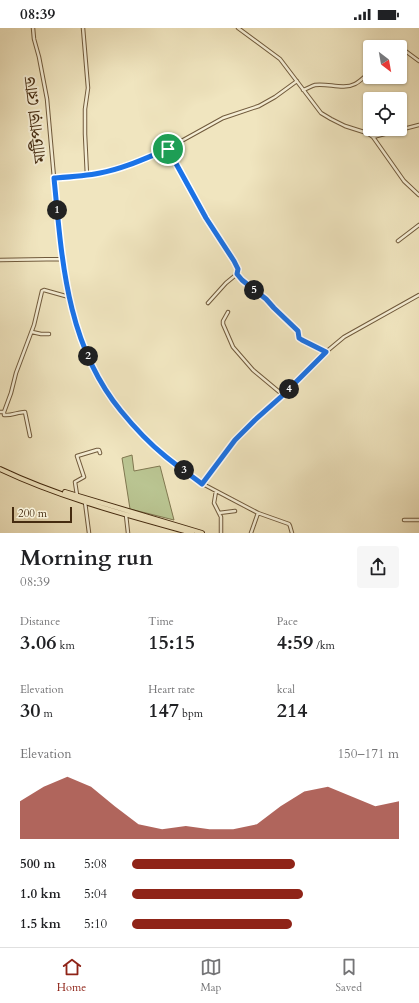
<!DOCTYPE html>
<meta charset="utf-8">
<style>
:root{--surface:#fff;--page:#f6f6f6;--text:#202124;--muted:#757577;--line:#e0e0e0;--accent:#8f2418}
body{margin:0;font-family:Cardo,"Noto Serif Bengali",serif;background:var(--page);color:var(--text);height:100vh;display:flex;flex-direction:column;font-size:15px;white-space:nowrap}
*{box-sizing:border-box;margin:0}
p{font-size:13px;color:var(--muted)}
.icon{flex:none;width:22px;height:22px;fill:none;stroke:currentColor;stroke-width:2;stroke-linecap:round;stroke-linejoin:round}
.map{position:relative;height:505px;overflow:hidden}
.drawer{display:flex;flex-direction:column;background:var(--surface);flex:1}
.drawer>*{flex:none}
.needle{width:26px;rotate:149deg}
.controls{position:absolute;left:363px;top:12px;display:grid;gap:8px}
.controls a{display:grid;place-items:center;width:44px;height:44px;border-radius:4px;background:var(--surface);box-shadow:0 1px 3px #0004;font-size:20px}
.scale{position:absolute;left:12px;bottom:10px;width:60px;box-sizing:border-box;padding-left:4px;border:2px solid #452b10;border-top:0;font-size:11px;line-height:14px;white-space:nowrap;color:#452b10;-webkit-text-stroke:3px #f5eed5;paint-order:stroke}
.pin{position:absolute;display:grid;place-items:center;width:34px;height:34px;color:#fff;margin:-17px;border:2px solid #fff;border-radius:50%;box-shadow:0 1px 4px #0007}
.km{position:absolute;width:20px;height:20px;margin:-10px;border-radius:50%;background:#222;color:#fff;font-size:11px;line-height:20px;text-align:center}
.round{display:grid;place-items:center;flex:none;width:42px;height:42px;border-radius:4px;background:var(--page)}
.headline{display:flex;align-items:center;justify-content:space-between;height:68px;padding:0 20px}
h1{font-size:22px;font-weight:700;line-height:30px}
.figures{display:grid;grid-template-columns:repeat(3,1fr);gap:6px;height:68px;padding:4px 20px}
.figures div{display:grid;align-content:center}
.figures b{font-size:20px;font-weight:700}
.figures small{font-size:11px;font-weight:400}
.figures p{font-size:11px}
.chart{height:112px;padding:8px 20px}
.chart p{display:flex;justify-content:space-between}
.chart svg{width:100%;height:72px;margin-top:4px;fill:var(--accent);opacity:.7}
ul{padding:0 20px;list-style:none;font-size:13px}
li{display:grid;grid-template-columns:64px 48px 1fr;align-items:center;height:30px}
li i{height:10px;border-radius:5px;background:var(--accent)}
.status{display:flex;justify-content:space-between;align-items:center;height:28px;padding:0 20px;background:var(--surface);direction:ltr}
.status svg{height:11px;fill:currentColor}
.tab-bar{display:flex;justify-content:space-around;align-items:center;height:56px;border-top:1px solid var(--line);background:var(--surface);font-size:11px;color:var(--muted)}
.tab-bar a{display:grid;justify-items:center;gap:2px}
.tab-bar .selected{color:var(--accent)}
.map>svg:first-child{display:block}
.green{fill:#bac592;stroke:#807851}
.lines{fill:none;stroke-linecap:round;stroke-linejoin:round}
.street-casing{stroke:#705a3c;stroke-width:4.5}
.primary-casing{stroke:#452b10;stroke-width:6}
.street{stroke:#f5eed5;stroke-width:2.5}
.primary{stroke:#f0e5bf;stroke-width:4}
.route-casing{stroke:#fff;stroke-width:8}
.route{stroke:#1a73e8;stroke-width:5}
.labels{text-anchor:middle;dominant-baseline:central;stroke-width:4;stroke-linejoin:round;paint-order:stroke}
.street-label{font-size:17px;fill:#452b10;stroke:#f5eed5}
</style>
<div class="status"><b>08:39</b><svg viewBox="0 0 49 12"><path d="M0 12V9h3v3zM5 12V6h3v6zM10 12V3h3v9zM15 12V0h3v12zM26 1h20v11H26zM47 4h2v5h-2z"/></svg></div>
<div class="map">
<svg width="419" height="505" viewBox="0 0 419 505">
<rect width="100%" height="100%" fill="#f0e5bf"/>
<filter id="stains"><feTurbulence type="fractalNoise" baseFrequency=".005" numOctaves="4"/><feColorMatrix values="0 0 0 0 .2 0 0 0 0 .09 0 0 0 0 .02 0 0 0 .5 -.17"/></filter>
<radialGradient id="worn" r=".72"><stop offset=".6" stop-color="#630" stop-opacity="0"/><stop offset="1" stop-color="#630" stop-opacity=".3"/></radialGradient>
<path class="green" d="M 132,427 L 134,443 L 160,438 L 174,492 L 130,481 L 122,430 Z"/>
<g class="lines">
<defs>
<path id="street" d="M 33,0 L 34,11 L 39,29 L 47,71 L 54,150 L 62,231 L 66,256 L 69,269 L 77,299 L 87,324 L 97,346 L 110,369 L 120,382 L 129,392 L 165,428 L 201,455 L 258,485 L 251,505
M 83,0 L 88,60 L 85,81 L 85,106 L 87,148
M 238,0 L 280,31 L 321,85 L 331,91 L 345,98 L 367,105 L 373,109 L 404,153 L 419,167
M 400,19 L 419,33
M 303,62 C 307,61 311,58 315,57 C 328,55 343,62 355,56 C 361,53 365,48 370,44
M 373,109 L 419,97
M 167,121 L 206,190 L 234,233 L 238,241 L 237,246 L 226,255 L 208,275
M 54,150 L 87,148 L 102,145 L 145,130 L 167,121 L 223,90 L 259,78 L 275,69 L 297,53
M 398,213 L 419,197
M 0,232 L 62,231
M 237,246 L 242,252 L 265,271 L 297,303 L 299,310 L 302,313 L 326,324
M 228,284 L 223,293 L 223,296 L 233,319 L 253,342 L 283,367
M 32,304 L 41,306 L 49,306
M 0,384 L 4,384
M 30,408 L 25,384 C 18,384 11,388 4,387 L 4,384 L 11,365 L 16,345 L 34,297 L 42,263 L 44,262 L 69,269
M 201,455 L 235,412 L 255,392 L 283,367 L 326,324 L 344,309 L 419,267
M 216,463 L 214,475 L 221,489 L 221,505
M 77,467 L 75,454 L 84,449 L 77,428 L 97,422 L 99,422 L 100,425
M 85,474 L 89,505
M 219,485 L 235,483
M 258,485 L 289,496 L 290,498 L 292,505
M 126,487 L 128,505
M 404,492 L 419,492"/>
<path id="primary" d="M 0,441 C 61,470 127,487 192,505
M 65,464 L 202,505"/>
</defs>
<use href="#street" class="street-casing"/>
<use href="#primary" class="primary-casing"/>
<use href="#street" class="street"/>
<use href="#primary" class="primary"/>
</g>
<g class="lines">
<defs>
<path id="route" d="M 168,121 L 206,190 L 234,233 L 238,241 L 237,246 L 242,252 L 266,271 L 274,280 L 298,303 L 299,310 L 302,312 L 326,324 L 283,367 L 255,392 L 235,412 L 202,456 C 189,446 177,438 165,428 C 149,415 134,399 121,383 C 66,316 62,231 54,150 C 69,149 85,148 100,145 C 123,141 146,130 168,121 Z"/>
</defs>
<use href="#route" class="route-casing"/>
<use href="#route" class="route"/>
</g>
<g class="labels">
<g class="street-label">
<text transform="translate(35 92) rotate(-97)">মাটিপাড়া রোড</text>
</g>
</g>
<rect width="100%" height="100%" filter="url(#stains)"/>
<rect width="100%" height="100%" fill="url(#worn)"/>
</svg>
<div class="controls">
<a><svg class="needle" viewBox="-14 -14 28 28"><path d="M0-13l5 13h-10z" fill="#e53935"/><path d="M0 13l5-13h-10z" fill="#757577"/></svg></a>
<a><svg class="icon" aria-label="locate" viewBox="0 0 24 24"><circle cx="12" cy="12" r="6"/><path d="M12 2v4M12 18v4M2 12h4M18 12h4"/></svg></a>
</div>
<div class="scale">200 m</div>
<div class="pin" style="left:168px;top:121px;background:#1e9e55"><svg class="icon" aria-label="arrive" viewBox="0 0 24 24"><path d="M6 21V4h12l-3 4 3 4H6"/></svg></div>
<b class="km" style="left:57px;top:182px">1</b>
<b class="km" style="left:88px;top:328px">2</b>
<b class="km" style="left:184px;top:442px">3</b>
<b class="km" style="left:289px;top:361px">4</b>
<b class="km" style="left:254px;top:262px">5</b>
</div>
<section class="drawer">
<div class="headline"><div><h1>Morning run</h1><p>08:39</p></div><a class="round"><svg class="icon" aria-label="share" viewBox="0 0 24 24"><path d="M12 15V3M7 8l5-5 5 5M5 13v7h14v-7"/></svg></a></div>
<div class="figures">
<div><p>Distance</p><b>3.06<small> km</small></b></div>
<div><p>Time</p><b>15:15</b></div>
<div><p>Pace</p><b>4:59<small> /km</small></b></div>
</div>
<div class="figures">
<div><p>Elevation</p><b>30<small> m</small></b></div>
<div><p>Heart rate</p><b>147<small> bpm</small></b></div>
<div><p>kcal</p><b>214</b></div>
</div>
<div class="chart"><p><span>Elevation</span>150–171 m</p>
<svg viewBox="0 0 160 44" preserveAspectRatio="none"><path d="M0 44V21L10 12L20 6L30 12L40 24L50 35L60 38L70 36L80 38L90 38L100 35L110 24L120 15L130 12L140 18L150 24L160 21V44z"/></svg>
</div>
<ul>
<li><b>500 m</b>5:08<i style="width:61%"></i></li>
<li><b>1.0 km</b>5:04<i style="width:64%"></i></li>
<li><b>1.5 km</b>5:10<i style="width:60%"></i></li>
</ul>
</section>
<nav class="tab-bar">
<a class="selected"><svg class="icon" aria-label="home" viewBox="0 0 24 24"><path d="M3 11l9-7 9 7M6 9v11h12V9"/></svg>Home</a>
<a><svg class="icon" aria-label="map" viewBox="0 0 24 24"><path d="M3 6l6-2 6 2 6-2v14l-6 2-6-2-6 2zM9 4v14M15 6v14"/></svg>Map</a>
<a><svg class="icon" aria-label="saved" viewBox="0 0 24 24"><path d="M7 4h10v16l-5-4-5 4z"/></svg>Saved</a>
</nav>
